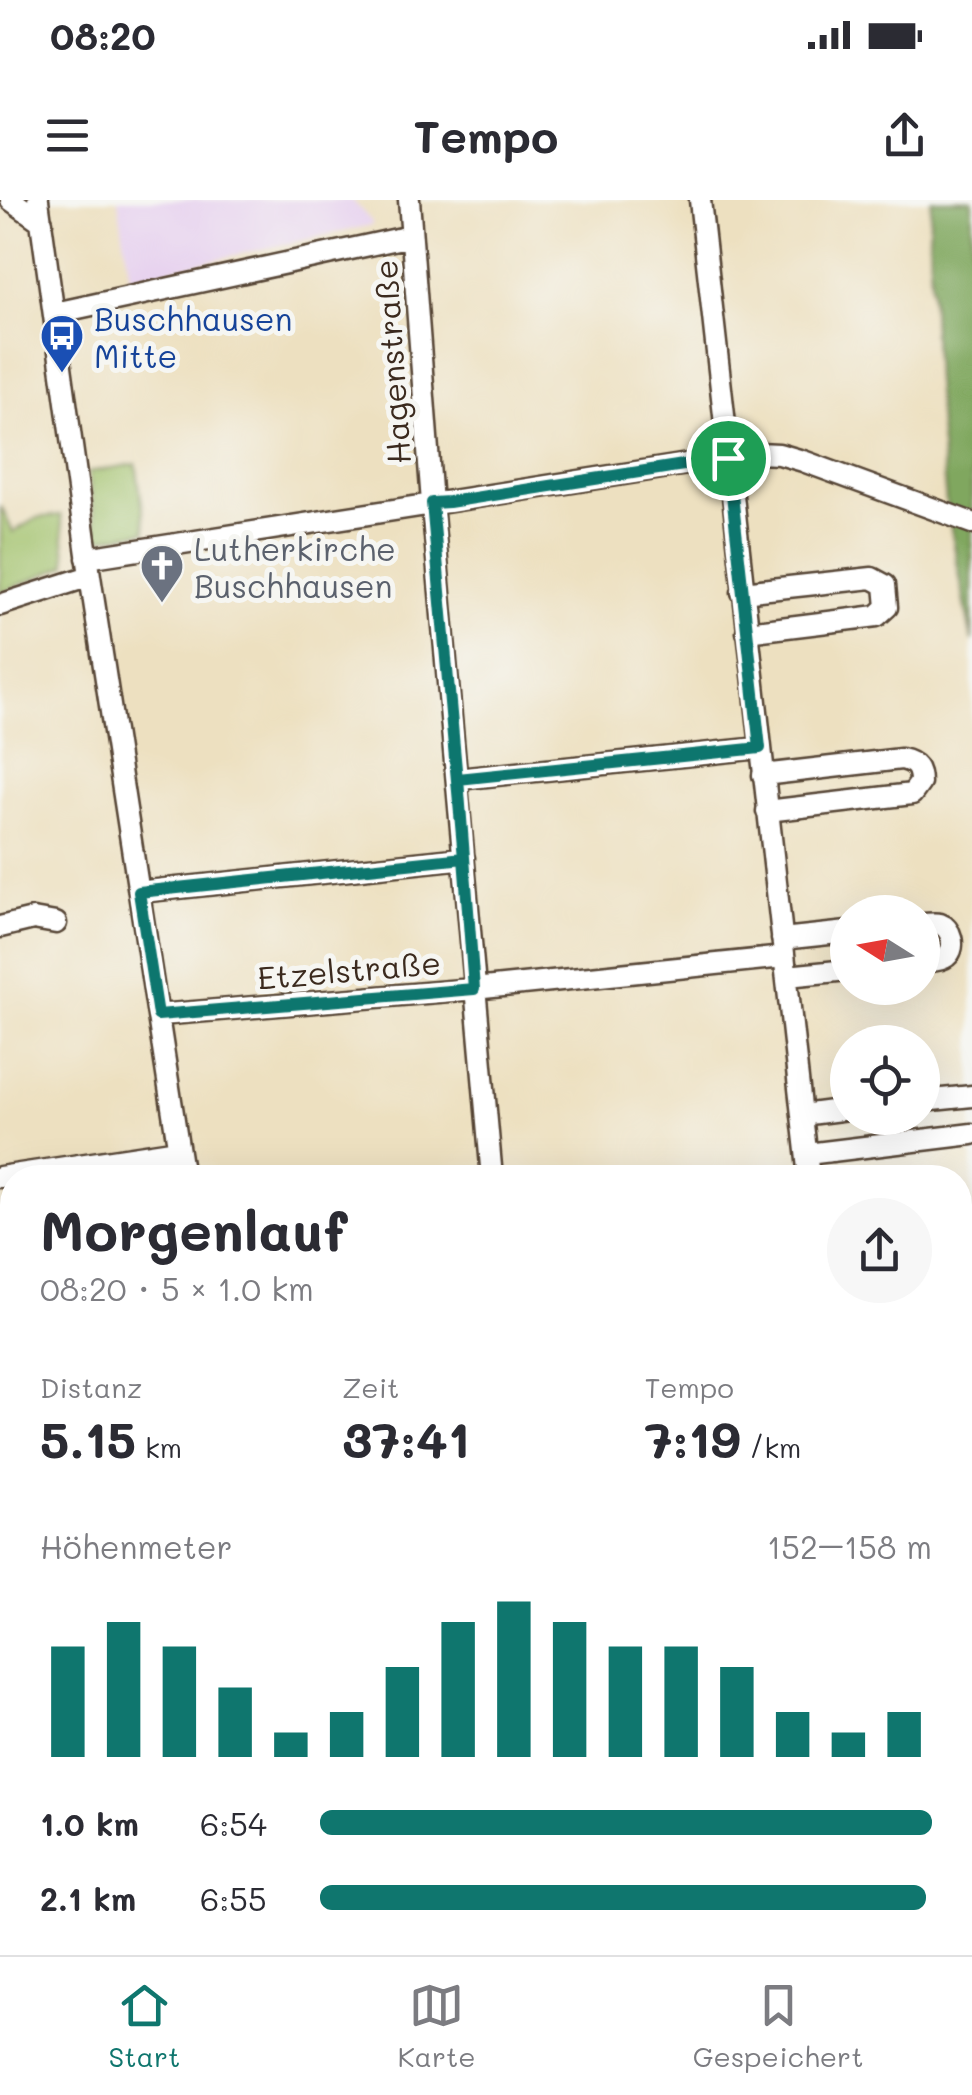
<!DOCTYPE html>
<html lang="de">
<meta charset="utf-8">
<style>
:root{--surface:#fff;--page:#f7f7f7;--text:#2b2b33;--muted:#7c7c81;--line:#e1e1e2;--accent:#0f766e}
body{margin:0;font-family:Mali,sans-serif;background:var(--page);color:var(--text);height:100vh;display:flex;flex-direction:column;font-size:38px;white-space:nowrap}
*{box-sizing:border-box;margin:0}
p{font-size:32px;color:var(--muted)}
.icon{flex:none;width:55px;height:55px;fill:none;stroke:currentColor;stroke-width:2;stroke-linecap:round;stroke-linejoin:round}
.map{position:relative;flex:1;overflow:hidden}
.sheet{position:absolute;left:0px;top:965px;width:972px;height:790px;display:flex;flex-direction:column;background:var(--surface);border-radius:40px 40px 0 0;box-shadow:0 10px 40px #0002}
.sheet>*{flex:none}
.needle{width:65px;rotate:281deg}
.tools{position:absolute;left:830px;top:695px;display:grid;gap:20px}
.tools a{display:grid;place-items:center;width:110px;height:110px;border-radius:50%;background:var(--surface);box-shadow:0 10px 40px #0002;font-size:50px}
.pin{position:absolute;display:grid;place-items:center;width:85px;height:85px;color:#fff;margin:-42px;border:5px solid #fff;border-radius:50%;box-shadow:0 2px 10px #0007}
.round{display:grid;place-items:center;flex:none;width:105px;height:105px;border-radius:52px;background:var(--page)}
.head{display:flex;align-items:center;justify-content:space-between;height:170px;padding:0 40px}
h1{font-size:55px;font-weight:800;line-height:75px}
.metrics{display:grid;grid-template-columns:repeat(3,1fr);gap:15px;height:170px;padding:10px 40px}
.metrics div{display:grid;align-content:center}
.metrics b{font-size:50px;font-weight:800}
.metrics small{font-size:28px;font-weight:400}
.metrics p{font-size:28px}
.chart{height:280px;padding:20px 40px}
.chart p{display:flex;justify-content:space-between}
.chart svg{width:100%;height:180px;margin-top:10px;stroke:var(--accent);stroke-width:6}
ul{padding:0 40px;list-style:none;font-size:32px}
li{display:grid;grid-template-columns:160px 120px 1fr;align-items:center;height:75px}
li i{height:25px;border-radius:12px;background:var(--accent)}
.status{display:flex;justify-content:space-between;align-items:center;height:70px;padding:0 50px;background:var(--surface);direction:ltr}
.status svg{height:28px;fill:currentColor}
header{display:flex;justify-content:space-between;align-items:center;height:130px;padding:0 40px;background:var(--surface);font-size:45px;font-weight:800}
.tabs{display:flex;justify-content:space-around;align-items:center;height:140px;border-top:2px solid var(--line);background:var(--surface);font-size:28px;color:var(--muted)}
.tabs a{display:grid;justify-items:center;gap:5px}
.tabs .on{color:var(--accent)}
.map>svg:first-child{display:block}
.built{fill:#e7d2ef}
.green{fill:#a1c16a;stroke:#6e7644;stroke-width:2.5}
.forest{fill:#80a75e;stroke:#5e683e;stroke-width:2.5}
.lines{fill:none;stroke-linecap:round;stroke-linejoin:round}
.river{stroke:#56c2cf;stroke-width:25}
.minor-casing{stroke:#564536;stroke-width:25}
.highway-casing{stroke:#564536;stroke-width:35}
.minor{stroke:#fff;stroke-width:20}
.highway{stroke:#fff;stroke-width:30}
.rail{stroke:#3b2a1e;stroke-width:4;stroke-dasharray:15 8;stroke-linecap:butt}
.route-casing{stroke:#fff;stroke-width:20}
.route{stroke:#0f766e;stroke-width:12}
.labels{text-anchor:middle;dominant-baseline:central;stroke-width:10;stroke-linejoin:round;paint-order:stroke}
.transit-label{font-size:32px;fill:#164399;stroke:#f6f6f2;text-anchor:start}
.street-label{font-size:32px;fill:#3b2a1e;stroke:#f6f6f2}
.worship-label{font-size:32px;fill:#5b616d;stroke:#f6f6f2;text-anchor:start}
</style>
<div class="status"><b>08:20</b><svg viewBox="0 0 49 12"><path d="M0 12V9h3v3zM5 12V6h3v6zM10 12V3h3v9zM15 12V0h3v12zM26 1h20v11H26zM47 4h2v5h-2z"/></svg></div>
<header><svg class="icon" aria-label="menu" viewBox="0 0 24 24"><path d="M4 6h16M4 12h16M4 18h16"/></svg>Tempo<svg class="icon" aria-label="share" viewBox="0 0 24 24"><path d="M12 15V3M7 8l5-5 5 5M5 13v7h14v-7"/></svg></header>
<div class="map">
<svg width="972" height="1755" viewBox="0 0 972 1755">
<rect width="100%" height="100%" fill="#f6f6f2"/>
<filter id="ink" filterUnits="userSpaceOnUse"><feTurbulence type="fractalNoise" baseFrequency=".01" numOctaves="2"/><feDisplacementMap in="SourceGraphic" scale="20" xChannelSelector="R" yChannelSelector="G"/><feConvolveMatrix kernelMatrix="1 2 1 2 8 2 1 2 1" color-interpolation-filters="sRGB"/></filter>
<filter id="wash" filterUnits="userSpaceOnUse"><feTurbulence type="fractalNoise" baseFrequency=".0048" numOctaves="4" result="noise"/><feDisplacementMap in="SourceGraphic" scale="40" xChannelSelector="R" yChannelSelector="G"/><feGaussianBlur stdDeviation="2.25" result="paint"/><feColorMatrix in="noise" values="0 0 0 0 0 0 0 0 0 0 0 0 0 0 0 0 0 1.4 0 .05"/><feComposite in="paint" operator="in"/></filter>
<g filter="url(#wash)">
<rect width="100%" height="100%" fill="#ede0c0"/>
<path class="built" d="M 118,0 L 352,0 L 372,22 L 372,25 L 130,78 Z"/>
<path class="green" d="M 136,264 L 146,331 L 98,339 L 88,272 Z
M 1,306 L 13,332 L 37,318 L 61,315 L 67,365 L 0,393 Z
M 972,1463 L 972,1755 L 737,1755 L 747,1743 L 960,1742 L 960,1477 Z"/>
<path class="forest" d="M 931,0 L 972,0 L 972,441 L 946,302 L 935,181 L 929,38 Z
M 35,1743 L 149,1743 L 170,1755 L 37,1755 Z"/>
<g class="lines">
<path class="river" d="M 960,1578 L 972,1564
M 822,1755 L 828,1742"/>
</g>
</g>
<g filter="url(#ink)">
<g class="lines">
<defs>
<path id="minor" d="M 11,0 L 42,22
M 38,0 L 90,376 L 183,978
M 409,0 L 432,303 L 492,978
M 700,0 L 809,978
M 55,113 L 411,36
M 87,358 L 758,253 L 779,254 L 803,261 L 972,323
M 742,392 L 872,378 L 885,385 L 887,407 L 877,416 L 747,432
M 0,405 L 90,376
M 763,575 L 901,559 C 916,562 920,569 920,583 L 912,594 L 767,611
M 458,579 L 760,548
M 139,692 L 464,658
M 922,724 C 927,724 936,723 940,724 C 951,728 956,746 948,755 C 943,761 930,761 922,761
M 0,727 L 33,719 L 56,723
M 782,739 L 848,732
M 787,776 L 848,770
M 158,815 L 474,789 L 784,757
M 922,901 L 972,896
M 802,915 L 848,909
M 807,954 L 972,934
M 0,977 L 178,950
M 960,1177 L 972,1176
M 960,1413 L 972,1413
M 0,1644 L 12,1656
M 31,1742 L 33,1755
M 580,1755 L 589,1742"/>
<path id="highway" d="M 0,1561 L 12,1568
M 0,1601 L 12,1608
M 266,1742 L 289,1755
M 344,1742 L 368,1755"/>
</defs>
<use href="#minor" class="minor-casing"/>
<use href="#highway" class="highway-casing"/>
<use href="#minor" class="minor"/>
<use href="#highway" class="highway"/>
<path class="rail" d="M 960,1729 L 972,1715
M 939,1755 L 949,1742"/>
</g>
</g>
<g class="lines" filter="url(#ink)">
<defs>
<path id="route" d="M 728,258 L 449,302 L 432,303 L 464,658 L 139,692 L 158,815 L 474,789 L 458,579 L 760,548 L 728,258"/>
</defs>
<use href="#route" class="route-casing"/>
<use href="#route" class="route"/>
</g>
<defs>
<symbol id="bus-pin" viewBox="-11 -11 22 30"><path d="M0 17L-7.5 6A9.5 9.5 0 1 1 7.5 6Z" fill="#1a4fb4" stroke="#f6f6f2"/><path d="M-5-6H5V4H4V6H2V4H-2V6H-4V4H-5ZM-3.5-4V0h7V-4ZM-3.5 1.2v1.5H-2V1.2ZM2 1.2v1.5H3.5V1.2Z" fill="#fff"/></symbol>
<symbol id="church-pin" viewBox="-11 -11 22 30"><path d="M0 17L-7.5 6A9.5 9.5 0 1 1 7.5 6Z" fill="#6b7280" stroke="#f6f6f2"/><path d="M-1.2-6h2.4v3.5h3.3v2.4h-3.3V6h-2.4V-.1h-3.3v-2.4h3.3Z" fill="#fff"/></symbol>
</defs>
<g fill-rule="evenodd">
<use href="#bus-pin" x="37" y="111" width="50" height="68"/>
<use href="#church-pin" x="137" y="341" width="50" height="68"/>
</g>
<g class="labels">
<g class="transit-label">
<text x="94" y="118">Buschhausen<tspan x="94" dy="37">Mitte</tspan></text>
</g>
<g class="street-label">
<text transform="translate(391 162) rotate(-94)">Hagenstraße</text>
<text transform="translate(349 769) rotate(-5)">Etzelstraße</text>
</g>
<g class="worship-label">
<text x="194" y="348">Lutherkirche<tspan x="194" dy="37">Buschhausen</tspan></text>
</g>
</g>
</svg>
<div class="tools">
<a><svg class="needle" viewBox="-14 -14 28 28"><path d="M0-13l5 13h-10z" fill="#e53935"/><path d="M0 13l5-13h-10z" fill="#7c7c81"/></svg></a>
<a><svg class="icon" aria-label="locate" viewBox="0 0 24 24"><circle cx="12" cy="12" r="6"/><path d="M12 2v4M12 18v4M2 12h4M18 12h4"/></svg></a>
</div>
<div class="pin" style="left:728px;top:258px;background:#1e9e55"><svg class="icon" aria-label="arrive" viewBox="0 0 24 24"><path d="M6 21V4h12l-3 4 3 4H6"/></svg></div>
<section class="sheet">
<div class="head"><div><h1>Morgenlauf</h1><p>08:20 · 5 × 1.0 km</p></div><a class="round"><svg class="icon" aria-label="share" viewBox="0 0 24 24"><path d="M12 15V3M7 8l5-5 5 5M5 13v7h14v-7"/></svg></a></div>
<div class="metrics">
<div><p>Distanz</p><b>5.15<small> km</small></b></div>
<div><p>Zeit</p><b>37:41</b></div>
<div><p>Tempo</p><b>7:19<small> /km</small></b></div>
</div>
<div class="chart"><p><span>Höhenmeter</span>152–158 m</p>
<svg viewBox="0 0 160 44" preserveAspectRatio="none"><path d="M5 44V17M15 44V11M25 44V17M35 44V27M45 44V38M55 44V33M65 44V22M75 44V11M85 44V6M95 44V11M105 44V17M115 44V17M125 44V22M135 44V33M145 44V38M155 44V33"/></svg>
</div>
<ul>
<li><b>1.0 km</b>6:54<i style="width:100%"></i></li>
<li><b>2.1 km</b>6:55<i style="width:99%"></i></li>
</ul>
</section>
</div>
<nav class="tabs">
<a class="on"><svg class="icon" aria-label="home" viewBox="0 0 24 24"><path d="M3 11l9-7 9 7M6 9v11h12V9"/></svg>Start</a>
<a><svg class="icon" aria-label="map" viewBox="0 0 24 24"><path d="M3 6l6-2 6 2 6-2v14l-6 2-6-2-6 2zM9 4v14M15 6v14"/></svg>Karte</a>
<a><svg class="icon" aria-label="saved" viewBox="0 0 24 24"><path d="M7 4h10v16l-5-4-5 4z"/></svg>Gespeichert</a>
</nav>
